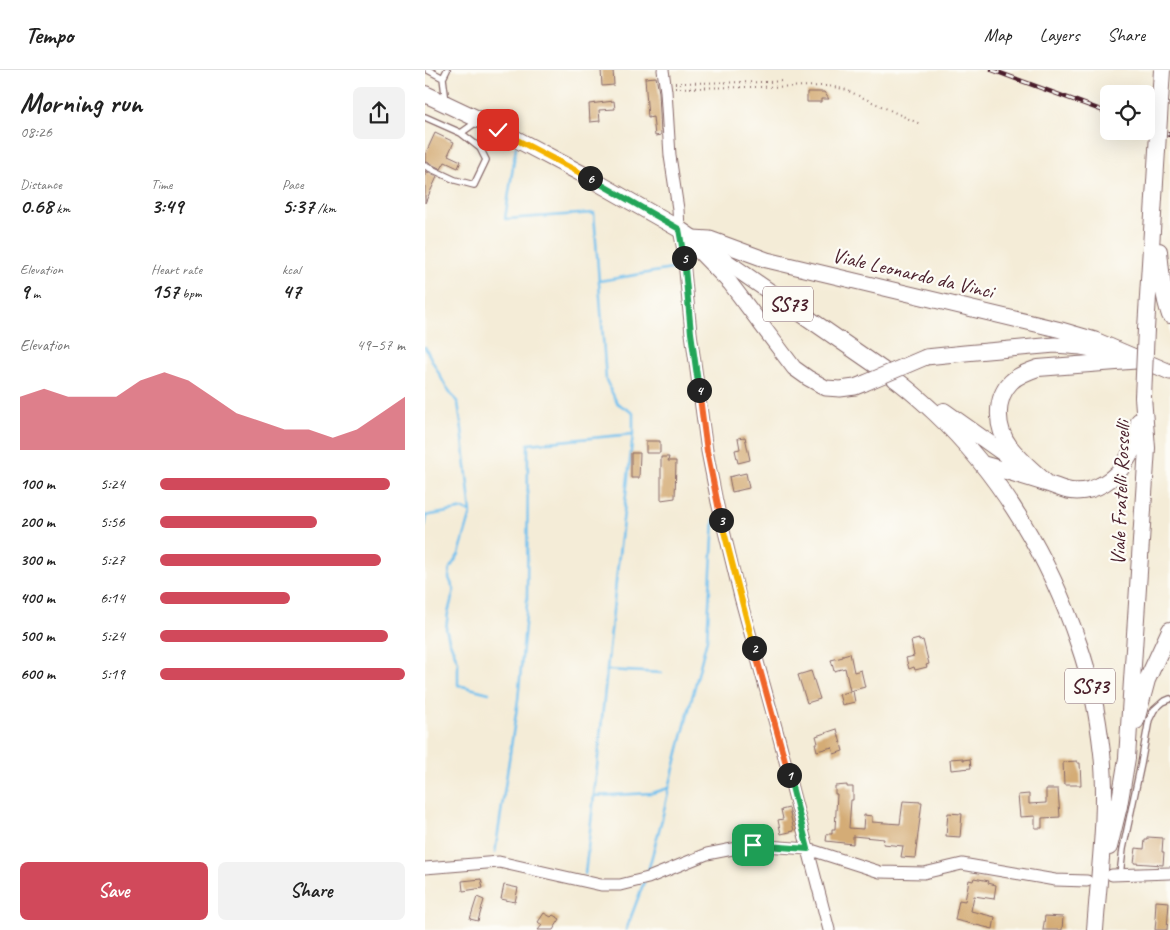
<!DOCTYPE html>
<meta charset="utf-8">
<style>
:root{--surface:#fff;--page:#f2f2f2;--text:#222;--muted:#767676;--line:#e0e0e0;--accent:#d1495b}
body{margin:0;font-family:Caveat,sans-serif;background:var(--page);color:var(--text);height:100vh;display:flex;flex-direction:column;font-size:19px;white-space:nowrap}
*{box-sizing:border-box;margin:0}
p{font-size:16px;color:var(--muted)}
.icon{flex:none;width:28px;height:28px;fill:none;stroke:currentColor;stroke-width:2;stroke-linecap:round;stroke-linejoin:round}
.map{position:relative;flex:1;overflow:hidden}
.sheet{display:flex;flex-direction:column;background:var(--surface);width:425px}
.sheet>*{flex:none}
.tools{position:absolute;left:675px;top:15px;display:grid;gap:10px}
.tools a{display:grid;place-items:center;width:55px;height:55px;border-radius:8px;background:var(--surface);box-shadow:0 5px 20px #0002;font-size:25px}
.pin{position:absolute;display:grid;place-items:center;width:42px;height:42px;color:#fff;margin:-21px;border-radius:10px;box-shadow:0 2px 8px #0006}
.km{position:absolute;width:25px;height:25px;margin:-12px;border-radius:50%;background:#222;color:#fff;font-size:14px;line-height:25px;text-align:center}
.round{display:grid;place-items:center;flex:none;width:52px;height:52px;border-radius:8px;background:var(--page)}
.overview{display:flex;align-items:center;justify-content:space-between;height:85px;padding:0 20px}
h1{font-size:28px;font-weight:700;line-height:38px}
.figures{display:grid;grid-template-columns:repeat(3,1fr);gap:8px;height:85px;padding:5px 20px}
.figures div{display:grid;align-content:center}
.figures b{font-size:21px;font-weight:700}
.figures small{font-size:14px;font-weight:400}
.figures p{font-size:14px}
.chart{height:140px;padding:10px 20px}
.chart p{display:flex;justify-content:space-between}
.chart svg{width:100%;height:90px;margin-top:5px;fill:var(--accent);opacity:.7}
.button{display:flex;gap:10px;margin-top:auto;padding:10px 20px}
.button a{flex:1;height:58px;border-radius:8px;background:var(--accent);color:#fff;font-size:20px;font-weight:700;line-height:58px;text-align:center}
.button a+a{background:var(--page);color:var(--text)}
ul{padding:0 20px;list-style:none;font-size:16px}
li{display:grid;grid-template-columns:80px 60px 1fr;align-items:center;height:38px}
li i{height:12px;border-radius:6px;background:var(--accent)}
header{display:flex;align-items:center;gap:30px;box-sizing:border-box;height:70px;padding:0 25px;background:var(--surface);border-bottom:1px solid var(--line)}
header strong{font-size:24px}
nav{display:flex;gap:28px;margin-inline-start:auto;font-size:18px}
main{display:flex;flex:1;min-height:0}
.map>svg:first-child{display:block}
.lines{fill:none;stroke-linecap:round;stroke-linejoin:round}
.stream{stroke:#75c1ee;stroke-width:2.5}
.building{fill:#d4ac76}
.lane-casing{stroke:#866767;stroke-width:8}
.street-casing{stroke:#866767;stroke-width:13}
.secondary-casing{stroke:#866767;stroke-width:17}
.primary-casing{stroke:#866767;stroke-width:18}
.path{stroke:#866767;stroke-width:2;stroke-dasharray:1 4;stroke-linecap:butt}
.lane{stroke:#fff;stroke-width:5.5}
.street{stroke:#fff;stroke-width:11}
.secondary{stroke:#fff;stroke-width:15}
.primary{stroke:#fff;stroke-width:16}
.rail-casing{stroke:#4a1f2b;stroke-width:4.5}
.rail{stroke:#fdfcf7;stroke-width:2.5;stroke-dasharray:8;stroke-linecap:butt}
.secondary-bridge-casing{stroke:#866767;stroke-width:17;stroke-linecap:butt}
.primary-bridge-casing{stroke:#866767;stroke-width:18;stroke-linecap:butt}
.secondary-bridge{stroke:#fff;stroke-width:15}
.primary-bridge{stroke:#fff;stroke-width:16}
.split-1-casing{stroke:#fff;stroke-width:10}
.split-2-casing{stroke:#fff;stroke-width:10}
.split-3-casing{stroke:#fff;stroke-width:10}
.split-4-casing{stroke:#fff;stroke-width:10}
.split-5-casing{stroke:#fff;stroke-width:10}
.split-6-casing{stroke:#fff;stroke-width:10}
.split-7-casing{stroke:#fff;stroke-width:10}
.split-1{stroke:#22a559;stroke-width:6}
.split-2{stroke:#f0652b;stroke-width:6}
.split-3{stroke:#f5b400;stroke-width:6}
.split-4{stroke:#f0652b;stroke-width:6}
.split-5{stroke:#22a559;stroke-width:6}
.split-6{stroke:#22a559;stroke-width:6}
.split-7{stroke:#f5b400;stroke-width:6}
.labels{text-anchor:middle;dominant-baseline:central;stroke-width:4.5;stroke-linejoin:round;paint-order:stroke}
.shield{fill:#fdfcf7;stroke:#806168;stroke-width:1}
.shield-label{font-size:20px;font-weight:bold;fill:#4a1f2b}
.street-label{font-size:21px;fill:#4a1f2b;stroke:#fdfcf7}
</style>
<header>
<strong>Tempo</strong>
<nav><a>Map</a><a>Layers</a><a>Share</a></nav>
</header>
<main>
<section class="sheet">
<div class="overview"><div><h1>Morning run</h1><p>08:26</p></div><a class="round"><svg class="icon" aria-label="share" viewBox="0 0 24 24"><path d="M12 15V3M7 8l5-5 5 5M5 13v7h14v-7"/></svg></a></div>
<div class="figures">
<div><p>Distance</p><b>0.68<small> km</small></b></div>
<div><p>Time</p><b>3:49</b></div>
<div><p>Pace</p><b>5:37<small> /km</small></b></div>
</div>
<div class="figures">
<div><p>Elevation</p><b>9<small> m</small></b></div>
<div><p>Heart rate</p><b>157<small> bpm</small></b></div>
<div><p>kcal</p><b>47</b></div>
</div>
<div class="chart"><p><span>Elevation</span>49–57 m</p>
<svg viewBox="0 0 160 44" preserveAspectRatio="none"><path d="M0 44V18L10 14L20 18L30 18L40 18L50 10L60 6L70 10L80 18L90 26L100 30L110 34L120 34L130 38L140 34L150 26L160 18V44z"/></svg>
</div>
<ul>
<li><b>100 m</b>5:24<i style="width:94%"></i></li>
<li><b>200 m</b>5:56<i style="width:64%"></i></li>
<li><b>300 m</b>5:27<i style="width:90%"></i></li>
<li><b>400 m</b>6:14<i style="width:53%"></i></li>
<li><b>500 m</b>5:24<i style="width:93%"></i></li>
<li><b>600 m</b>5:19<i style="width:100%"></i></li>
</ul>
<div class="button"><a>Save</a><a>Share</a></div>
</section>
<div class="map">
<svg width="745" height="860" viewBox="0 0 745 860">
<rect width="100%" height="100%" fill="#fdfcf7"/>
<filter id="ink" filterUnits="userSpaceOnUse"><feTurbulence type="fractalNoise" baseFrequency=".02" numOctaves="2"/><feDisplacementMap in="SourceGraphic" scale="10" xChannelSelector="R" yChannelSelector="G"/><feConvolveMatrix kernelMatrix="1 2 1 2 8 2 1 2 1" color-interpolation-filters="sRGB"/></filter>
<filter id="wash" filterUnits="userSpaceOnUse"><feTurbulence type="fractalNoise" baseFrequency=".0096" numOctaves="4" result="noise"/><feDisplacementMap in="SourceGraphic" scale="20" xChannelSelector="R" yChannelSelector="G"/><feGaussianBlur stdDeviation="1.12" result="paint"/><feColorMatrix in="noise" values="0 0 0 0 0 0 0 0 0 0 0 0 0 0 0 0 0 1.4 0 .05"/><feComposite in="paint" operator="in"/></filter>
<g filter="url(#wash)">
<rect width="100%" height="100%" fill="#f4ecd7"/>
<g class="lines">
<path class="stream" d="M 91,77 L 80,149 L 169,143 L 181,310 L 192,333 L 208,343 L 208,364 L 192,502 L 169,726 L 160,804
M 174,211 L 253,198
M 0,277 L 20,315 L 33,333 L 37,359 L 46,443 L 34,484 L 25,498 L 24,508 L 29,520 L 23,543 L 21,559 L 24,570 L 33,592 L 33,615 L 64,623
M 0,446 L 39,439 L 46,443
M 0,456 L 2,446
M 182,600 L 237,603
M 169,726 L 227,723 L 244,718
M 70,783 L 93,630 L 102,534 L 103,374 L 208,364
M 222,805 L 237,749 L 244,718 L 282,569 L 289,450
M 201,860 L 219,812"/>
</g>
<g id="blocks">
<path class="building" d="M 176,0 L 188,0 L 189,15 L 177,16 Z
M 231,7 L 234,22 L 236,65 L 230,66 L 228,47 L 223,48 L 220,8 Z
M 382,22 L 399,22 L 404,29 L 396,29 L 396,32 L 382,32 Z
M 189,31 L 190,39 L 174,40 L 175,51 L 165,52 L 164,34 Z
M 10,63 L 29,72 L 23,85 L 36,91 L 33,98 L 20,92 L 16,99 L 0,91 L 0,85 Z
M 0,101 L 12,107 L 0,133 Z
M 320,367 L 325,390 L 313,393 L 310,380 L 315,379 L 313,368 Z
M 221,371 L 235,371 L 235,383 L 221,383 Z
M 206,383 L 215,383 L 214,408 L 206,408 Z
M 236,387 L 244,387 L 243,391 L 251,391 L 250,428 L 236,430 Z
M 321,403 L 324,418 L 307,422 L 304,407 Z
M 494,569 L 494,571 L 498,570 L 504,594 L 501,595 L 502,597 L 490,600 L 489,597 L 484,599 L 481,588 L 489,586 L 486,571 Z
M 425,583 L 429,602 L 436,600 L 440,617 L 425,621 L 420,598 L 409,601 L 406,590 L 418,587 L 418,585 Z
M 386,601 L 395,629 L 382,633 L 373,605 Z
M 428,621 L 430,632 L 417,635 L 414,624 Z
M 412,659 L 418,681 L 409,684 L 407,677 L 392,681 L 390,673 L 393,673 L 391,666 Z
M 538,688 L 538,690 L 545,689 L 546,698 L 526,700 L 525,689 Z
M 652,691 L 652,693 L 655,693 L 656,715 L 639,715 L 638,692 Z
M 422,715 L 422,717 L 428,717 L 428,730 L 426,730 L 424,758 L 438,759 L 439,745 L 447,746 L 447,752 L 475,754 L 478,731 L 497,732 L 490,788 L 476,787 L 478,776 L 458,774 L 459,769 L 428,766 L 428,774 L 401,771 L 402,764 L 407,764 L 407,759 L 410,759 L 412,724 L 410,724 L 410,716 Z
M 621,719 L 633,719 L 635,747 L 617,748 L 617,758 L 610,758 L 610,746 L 595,747 L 593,725 L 604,724 L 604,734 L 621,733 Z
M 364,738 L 369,761 L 356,764 L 353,750 L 358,749 L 356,740 Z
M 523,743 L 537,744 L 535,767 L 521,766 Z
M 723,767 L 738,768 L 737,782 L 739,782 L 738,795 L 709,793 L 711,778 L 719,779 L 720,770 L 723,770 Z
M 549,808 L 564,811 L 563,813 L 571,815 L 569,829 L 549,826 L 546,841 L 570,847 L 568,859 L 530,850 L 534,830 L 540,831 L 544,810 L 548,811 Z
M 56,809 L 58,818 L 38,821 L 37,811 Z
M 79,815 L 93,818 L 90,832 L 76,829 Z
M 52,827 L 59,830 L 53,851 L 45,849 Z
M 731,831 L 744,832 L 742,860 L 730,860 L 731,849 L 730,849 Z
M 119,843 L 126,847 L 128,845 L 135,849 L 128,860 L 113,860 L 117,855 L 113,852 Z
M 620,846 L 638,847 L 637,860 L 618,860 Z"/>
</g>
</g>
<g filter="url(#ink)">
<use href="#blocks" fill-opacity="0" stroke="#866767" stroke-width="1"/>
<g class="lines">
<defs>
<path id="lane" d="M 3,0 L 18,8 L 21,32
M 18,8 L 22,0
M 0,47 L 36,63 L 53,51
M 0,96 L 30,110 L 49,115 L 61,90 L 55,78 L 36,63
M 695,805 L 698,779 L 716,694 L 724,650 L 729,640 L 738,632 L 745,629"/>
<path id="street" d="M 238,0 L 241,21 L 245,86 L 253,139 L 254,159 L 258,180 L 266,263 L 282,381 L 292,432 L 315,527 L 354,668 L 404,860
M 0,798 L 74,792 L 176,815 L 195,815 L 223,808 L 282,784 L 328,775 L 383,779 L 455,802 L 499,803 L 537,794 L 630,810 L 662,811
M 687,805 L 745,803"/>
<path id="secondary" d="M 268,168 L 285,169 L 342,190 L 636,260 L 670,270 L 745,302
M 265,170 L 275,182 L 305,213 L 369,298 L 383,308 L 401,318 L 415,319 L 430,317 L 440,313
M 501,287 L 540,283 L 630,275 L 656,277 L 684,282"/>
<path id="primary" d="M 0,24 L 55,50 L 161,106 L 254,159 L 458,300
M 734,181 C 736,203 738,225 745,245
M 721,259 L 729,128
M 470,309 C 484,319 497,331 510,343 C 577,406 625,489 654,575 C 666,609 673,647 677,683 C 683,741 674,802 670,860
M 519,341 L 591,392
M 557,394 C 578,400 599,406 620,413 C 629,415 637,420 646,421 C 669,424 693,408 703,388 C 710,377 712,364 714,351
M 622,413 C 609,402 596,391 585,377 C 571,359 569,329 586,312 C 593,305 604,301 613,298 L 717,290
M 711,651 L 722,610 L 745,560
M 684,777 L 694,736 L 702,688 L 722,378 L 718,327"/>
</defs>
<use href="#lane" class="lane-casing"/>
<use href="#street" class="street-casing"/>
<use href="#secondary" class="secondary-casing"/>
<use href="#primary" class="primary-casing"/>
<path class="path" d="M 250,13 L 344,12 L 357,11
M 250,18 L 403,16 L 419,19 L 495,54"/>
<use href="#lane" class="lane"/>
<use href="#street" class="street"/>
<use href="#secondary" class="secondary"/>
<use href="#primary" class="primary"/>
<defs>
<path id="rail" d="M 567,0 L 684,43
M 721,57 L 745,65"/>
</defs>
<use href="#rail" class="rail-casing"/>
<use href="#rail" class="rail"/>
<defs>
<path id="secondary-bridge" d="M 440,313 L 501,287"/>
<path id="primary-bridge" d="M 729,128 L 737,0
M 718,327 L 721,259"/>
</defs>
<use href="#secondary-bridge" class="secondary-bridge-casing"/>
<use href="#primary-bridge" class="primary-bridge-casing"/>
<use href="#secondary-bridge" class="secondary-bridge"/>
<use href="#primary-bridge" class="primary-bridge"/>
</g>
</g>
<g class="lines" filter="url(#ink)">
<defs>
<path id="split-1" d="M 328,775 L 383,779 L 364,705"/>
<path id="split-2" d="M 329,578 L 364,705"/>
<path id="split-3" d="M 296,450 L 329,578"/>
<path id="split-4" d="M 274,320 L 282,381 L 296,450"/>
<path id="split-5" d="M 259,188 L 266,263 L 274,320"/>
<path id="split-6" d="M 165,108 L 254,159 L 259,188"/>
<path id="split-7" d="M 73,60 L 165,108"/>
</defs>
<use href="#split-1" class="split-1-casing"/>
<use href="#split-2" class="split-2-casing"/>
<use href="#split-3" class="split-3-casing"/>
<use href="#split-4" class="split-4-casing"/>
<use href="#split-5" class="split-5-casing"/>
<use href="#split-6" class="split-6-casing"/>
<use href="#split-7" class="split-7-casing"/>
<use href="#split-1" class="split-1"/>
<use href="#split-2" class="split-2"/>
<use href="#split-3" class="split-3"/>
<use href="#split-4" class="split-4"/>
<use href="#split-5" class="split-5"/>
<use href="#split-6" class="split-6"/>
<use href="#split-7" class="split-7"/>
</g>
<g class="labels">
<g class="shield">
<rect x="338" y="216.5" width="50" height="35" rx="4"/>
<rect x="640" y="598.5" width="50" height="35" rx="4"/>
</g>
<g class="shield-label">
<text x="363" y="234">SS73</text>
<text x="665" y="616">SS73</text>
</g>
<g class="street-label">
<text transform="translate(488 203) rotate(13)">Viale Leonardo da Vinci</text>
<text transform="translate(695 423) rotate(-88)">Viale Fratelli Rosselli</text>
</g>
</g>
</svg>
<div class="tools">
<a><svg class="icon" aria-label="locate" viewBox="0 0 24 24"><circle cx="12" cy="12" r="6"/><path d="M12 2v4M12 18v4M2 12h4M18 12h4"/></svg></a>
</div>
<div class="pin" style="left:328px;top:775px;background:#1e9e55"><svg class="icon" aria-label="arrive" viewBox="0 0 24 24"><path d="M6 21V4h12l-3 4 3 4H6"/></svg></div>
<div class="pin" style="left:73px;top:60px;background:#d93025"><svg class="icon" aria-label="check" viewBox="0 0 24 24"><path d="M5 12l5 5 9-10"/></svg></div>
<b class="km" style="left:364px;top:705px">1</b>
<b class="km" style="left:329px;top:578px">2</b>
<b class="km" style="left:296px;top:450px">3</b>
<b class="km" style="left:274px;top:320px">4</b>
<b class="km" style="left:259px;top:188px">5</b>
<b class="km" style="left:165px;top:108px">6</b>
</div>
</main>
